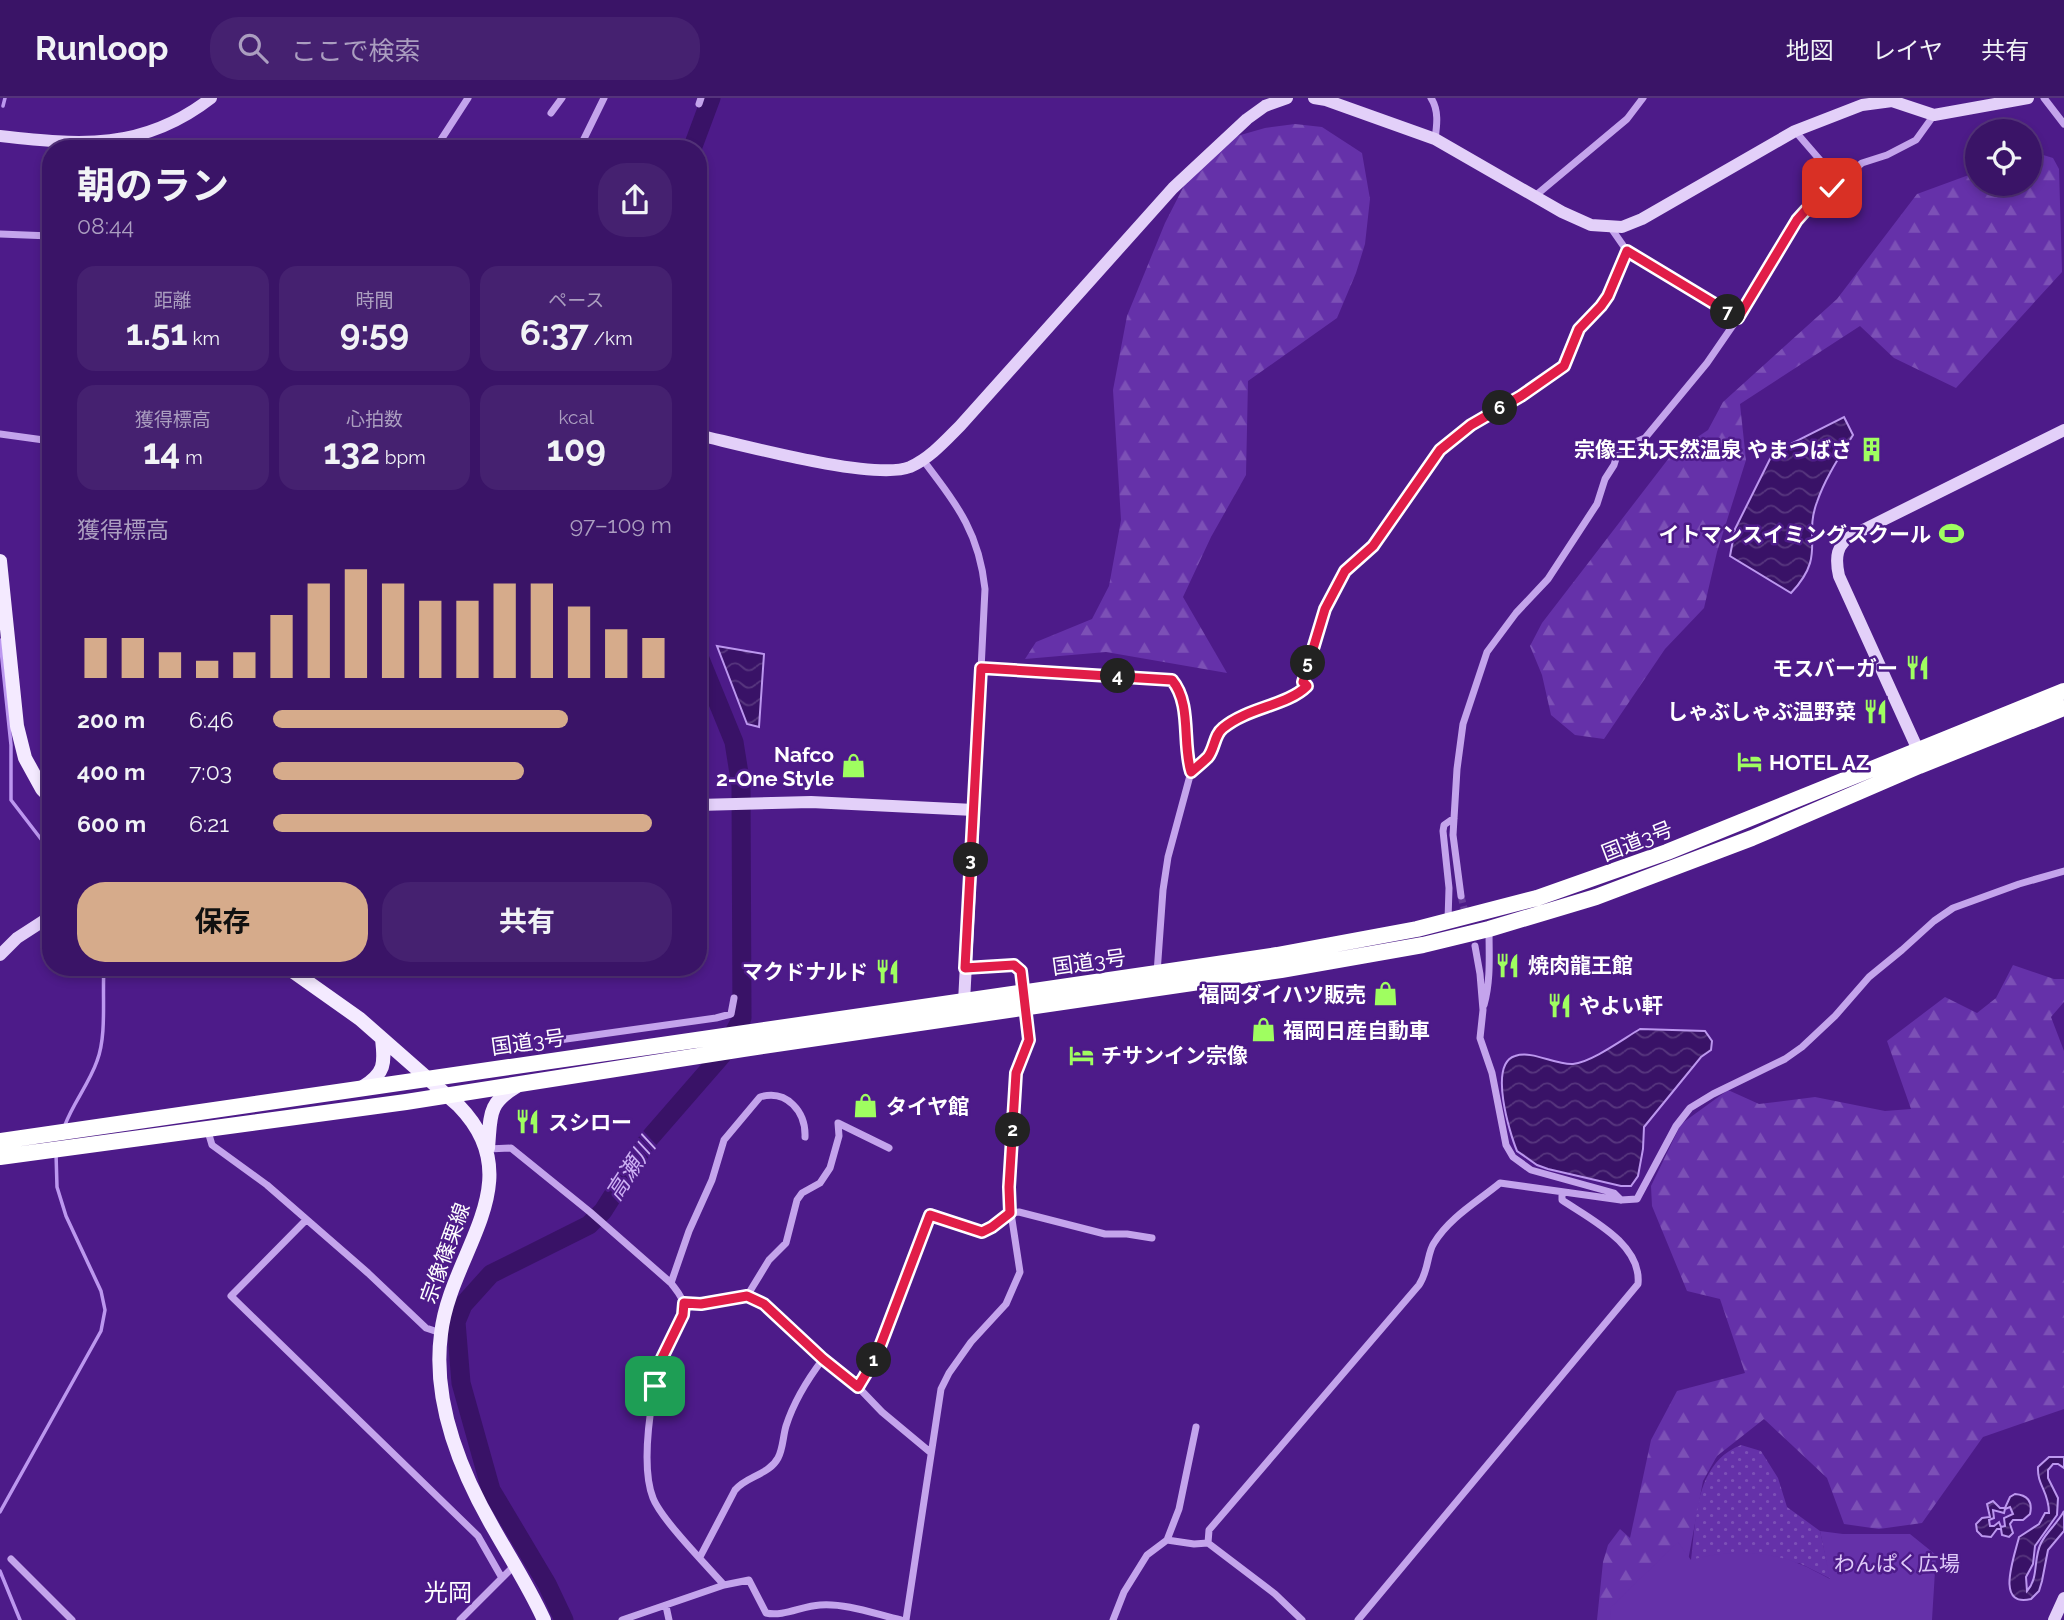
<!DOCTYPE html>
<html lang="ja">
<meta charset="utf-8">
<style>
:root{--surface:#3a1467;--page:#452170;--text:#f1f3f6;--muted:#ab9ec0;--line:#54337b;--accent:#d6ab8b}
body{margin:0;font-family:Raleway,"Noto Sans JP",sans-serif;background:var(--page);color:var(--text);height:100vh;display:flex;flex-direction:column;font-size:26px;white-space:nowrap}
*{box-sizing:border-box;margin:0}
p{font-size:23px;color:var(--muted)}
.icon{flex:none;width:38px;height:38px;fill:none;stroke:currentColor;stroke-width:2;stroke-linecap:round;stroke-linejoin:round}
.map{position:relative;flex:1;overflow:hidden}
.panel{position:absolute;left:42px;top:42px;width:665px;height:836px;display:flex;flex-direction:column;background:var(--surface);border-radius:28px;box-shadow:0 4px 10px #0003,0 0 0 2px var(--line)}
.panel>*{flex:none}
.tools{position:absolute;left:1965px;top:21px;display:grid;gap:14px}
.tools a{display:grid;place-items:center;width:77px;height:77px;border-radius:50%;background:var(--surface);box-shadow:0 4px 10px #0003,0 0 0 2px var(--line);font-size:35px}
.pin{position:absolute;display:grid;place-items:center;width:60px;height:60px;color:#fff;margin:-30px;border-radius:14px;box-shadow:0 4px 10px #0006}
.km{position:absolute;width:35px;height:35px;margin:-18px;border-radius:50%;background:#222;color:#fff;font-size:19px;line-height:35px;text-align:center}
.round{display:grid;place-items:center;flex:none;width:74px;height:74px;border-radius:28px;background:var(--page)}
.summary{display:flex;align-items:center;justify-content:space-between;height:119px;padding:0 35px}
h1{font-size:38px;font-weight:700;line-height:52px}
.figures{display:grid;grid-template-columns:repeat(3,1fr);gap:10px;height:119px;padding:7px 35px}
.figures div{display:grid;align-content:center;border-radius:18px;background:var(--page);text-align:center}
.figures b{font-size:35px;font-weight:700}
.figures small{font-size:19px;font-weight:400}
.figures p{font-size:19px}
.chart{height:196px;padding:14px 35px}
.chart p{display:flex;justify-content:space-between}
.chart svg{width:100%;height:126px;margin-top:7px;stroke:var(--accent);stroke-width:6}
.action{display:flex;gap:14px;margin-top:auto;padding:14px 35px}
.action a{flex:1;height:80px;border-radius:28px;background:var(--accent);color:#111;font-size:28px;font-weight:700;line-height:80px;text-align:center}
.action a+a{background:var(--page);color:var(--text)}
ul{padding:0 35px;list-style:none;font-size:23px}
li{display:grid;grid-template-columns:112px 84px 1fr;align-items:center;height:52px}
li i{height:18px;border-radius:9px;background:var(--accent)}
header{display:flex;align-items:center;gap:42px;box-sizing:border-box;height:98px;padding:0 35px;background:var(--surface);border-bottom:2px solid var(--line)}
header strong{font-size:33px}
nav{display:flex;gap:38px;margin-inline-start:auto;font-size:24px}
.search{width:490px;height:63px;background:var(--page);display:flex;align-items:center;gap:18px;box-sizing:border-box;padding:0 24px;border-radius:28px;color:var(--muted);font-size:26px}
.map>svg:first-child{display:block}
.grass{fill:url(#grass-dots)}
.forest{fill:url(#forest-firs)}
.green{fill:#6531a9}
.water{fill:url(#water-waves);stroke:#bc97ef;stroke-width:2;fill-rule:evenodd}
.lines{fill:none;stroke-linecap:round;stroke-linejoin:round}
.stream{stroke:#bc97ef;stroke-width:3.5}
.river{stroke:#391267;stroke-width:19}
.street-tunnel{stroke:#683d9b;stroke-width:7;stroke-dasharray:7 3.5;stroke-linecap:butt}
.street{stroke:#c4a4ec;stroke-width:7}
.secondary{stroke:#e3d0f9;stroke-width:12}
.primary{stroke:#f4eaff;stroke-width:14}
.highway{stroke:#fff;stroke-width:16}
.street-bridge{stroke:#c4a4ec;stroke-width:7}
.route-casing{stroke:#fff;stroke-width:14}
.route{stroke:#e11d48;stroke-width:9}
.labels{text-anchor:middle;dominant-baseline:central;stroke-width:5;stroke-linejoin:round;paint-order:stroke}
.poi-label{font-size:21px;font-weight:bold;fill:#fff;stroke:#4d1b89;text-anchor:end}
.street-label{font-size:21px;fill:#fff;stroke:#4d1b89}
.park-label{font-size:21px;fill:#dec9f9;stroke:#4d1b89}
.water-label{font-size:23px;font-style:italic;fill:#cdb0f4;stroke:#4d1b89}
.quarter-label{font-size:24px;fill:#fff;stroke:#4d1b89}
</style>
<header>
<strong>Runloop</strong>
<div class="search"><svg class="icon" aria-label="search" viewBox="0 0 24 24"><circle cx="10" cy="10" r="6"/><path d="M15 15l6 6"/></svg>ここで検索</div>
<nav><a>地図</a><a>レイヤ</a><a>共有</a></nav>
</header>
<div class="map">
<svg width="2064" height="1522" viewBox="0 0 2064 1522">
<defs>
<pattern id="grass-dots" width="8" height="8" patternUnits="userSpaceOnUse" patternTransform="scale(1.75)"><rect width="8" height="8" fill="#6531a9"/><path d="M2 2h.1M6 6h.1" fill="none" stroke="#7c50b6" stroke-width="1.8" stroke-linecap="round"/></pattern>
<pattern id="forest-firs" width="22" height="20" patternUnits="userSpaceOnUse" patternTransform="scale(1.75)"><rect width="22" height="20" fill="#6531a9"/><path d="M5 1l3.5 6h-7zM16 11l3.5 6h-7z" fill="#7c50b6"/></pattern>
<pattern id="water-waves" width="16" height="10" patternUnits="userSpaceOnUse" patternTransform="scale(1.75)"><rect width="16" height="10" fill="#391267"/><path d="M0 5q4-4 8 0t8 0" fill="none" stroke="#57367e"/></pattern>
</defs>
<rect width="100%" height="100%" fill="#4d1b89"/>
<path class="grass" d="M 1741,1347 L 1761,1353 L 1778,1380 L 1787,1409 L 1820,1433 L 1831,1481 L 1799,1465 L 1691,1462 C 1696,1421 1695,1365 1741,1347 Z"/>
<path class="forest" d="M 1295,26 L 1322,29 L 1362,55 L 1370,101 L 1365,146 L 1356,175 L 1337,220 L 1248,283 L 1246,377 L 1211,439 L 1183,499 L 1227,575 L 1106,554 L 1025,561 L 1036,544 L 1092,521 L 1109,488 L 1121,422 L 1113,292 L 1127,218 L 1165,125 L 1193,70 L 1216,44 L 1265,30 Z
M 2040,56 L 2053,60 L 2059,71 L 2062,174 L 1956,290 L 1894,260 L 1860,228 L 1740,306 L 1746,362 L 1717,454 L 1704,510 L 1665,551 L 1604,641 L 1575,637 L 1551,617 L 1542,577 L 1530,548 L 1542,525 L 1672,356 L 1708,332 L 1723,304 L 1837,201 L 1917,96 L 1977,74 L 1978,86 L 2030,86 L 2030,58 Z
M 2013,867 L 2054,881 L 2064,881 L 2064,904 L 2051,919 L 2064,953 L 2064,1311 L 1983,1339 L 1922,1425 L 1879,1431 L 1844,1426 L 1827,1380 L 1764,1321 L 1717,1358 L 1703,1383 L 1687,1468 L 1645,1522 L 1597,1522 L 1603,1464 L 1608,1447 L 1620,1431 L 1630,1440 L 1651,1342 L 1677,1293 L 1745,1275 L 1720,1201 L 1687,1193 L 1652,1108 L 1651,1088 L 1681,1026 L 1728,992 L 1759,1006 L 1815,999 L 1885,1013 L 1911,1011 L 1887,943 L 1945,899 L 1977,915 L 1996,900 Z"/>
<path class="green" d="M 1820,1433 L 1843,1436 L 1910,1436 L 1936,1457 L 1932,1522 L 1611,1522 L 1610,1510 L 1678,1444 L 1691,1462 C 1725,1452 1767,1452 1800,1466 C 1810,1470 1820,1476 1830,1481 Z"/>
<path class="water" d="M 1844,319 L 1853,337 C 1840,358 1825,380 1817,404 C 1803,441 1827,457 1791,495 L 1730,458 L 1735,431 L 1773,355 Z
M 717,548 L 764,556 L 759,629 L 747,626 Z
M 1640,931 L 1705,933 L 1712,943 L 1711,952 L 1701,959 L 1644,1029 L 1643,1051 L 1638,1078 L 1631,1088 L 1621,1088 L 1548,1071 L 1537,1067 L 1517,1053 C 1510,1036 1488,966 1515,958 C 1533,952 1554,967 1573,966 C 1592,964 1623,941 1640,931 Z
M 2049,1359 L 2064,1359 L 2064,1370 L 2058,1366 L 2053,1366 L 2048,1372 L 2048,1380 L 2058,1400 L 2057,1417 L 2035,1448 L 2033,1466 L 2026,1479 L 2027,1493 C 2039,1480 2033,1461 2041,1445 C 2047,1433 2058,1425 2064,1413 L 2064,1433 L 2048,1452 L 2042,1483 L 2039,1493 L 2031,1501 C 1994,1510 2015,1457 2019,1439 L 2039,1426 L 2045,1415 L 2049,1415 C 2049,1393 2037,1388 2038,1369 Z
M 2015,1396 C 2027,1397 2033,1403 2030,1416 L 2023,1422 L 2013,1422 L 2010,1426 L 2013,1435 L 2009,1439 L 2002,1437 L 2001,1431 L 1997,1431 L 1991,1439 L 1982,1438 L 1977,1433 L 1976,1426 L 1982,1420 L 1990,1419 L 1987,1406 L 1993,1403 L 2000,1410 L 2005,1410 L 2010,1399 ZM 2010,1409 L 2013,1416 L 2004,1420 L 2005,1428 L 2001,1429 L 1999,1424 L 1994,1428 L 1990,1428 L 1989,1422 L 1994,1420 L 1993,1412 L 2004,1415 L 2005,1411 Z"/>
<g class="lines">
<path class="stream" d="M 3,8 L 5,0
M 0,542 L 11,647 L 11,702 L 51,754
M 65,1027 C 73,1005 89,986 97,963 C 107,938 102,897 104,870
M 0,1414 L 101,1233 L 105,1212 L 101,1193 L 66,1118 L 57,1089 L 56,1055
M 0,1473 L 20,1522"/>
<path class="river" d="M 692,51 L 711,0
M 564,1522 L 547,1486 L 491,1392 L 461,1285 L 456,1224 L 463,1207 L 491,1176 L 589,1127 L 603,1113 L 648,1042 L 722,957 L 742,920 L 741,688 L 734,644 L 698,556"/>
<path class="street-tunnel" d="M 1461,798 L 1466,818"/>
<path class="street" d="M 1431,0 C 1439,12 1437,27 1435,41
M 2044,0 L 2064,26
M 699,6 L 701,0
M 551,15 L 562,0
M 1795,33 L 1839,84
M 435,51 L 468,0
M 579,51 L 604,0
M 1535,98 L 1627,21 L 1643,0
M 1611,130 L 1627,153 L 1738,220
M 0,136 L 51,138
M 0,336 L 51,343
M 923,362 C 957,407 979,434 985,491 L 974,712
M 981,570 L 1172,582 L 1182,593 L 1187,659 L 1191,674 L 1168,759 L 1163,792 L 1157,875
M 1191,674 C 1197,669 1203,664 1208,659 C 1215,650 1214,637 1223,630 C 1248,610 1287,608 1307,588 L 1303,584 L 1325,511 L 1333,492 L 1345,473 L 1373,448 L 1440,352 L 1471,327 L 1521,298 L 1565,268 L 1579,231 L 1602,208 L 1608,198 L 1627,153
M 1461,798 L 1453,737 L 1457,671 L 1463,626 L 1487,554 L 1516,515 L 1548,481 L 1597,406 L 1605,381 L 1614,367 L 1619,351 L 1645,340 L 1707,265 L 1738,220 L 1761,179 L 1806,112 L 1862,65 L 1887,57 L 1916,42 L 1934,17
M 1448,822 L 1449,790 L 1443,733 L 1444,727 L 1454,720
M 1475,848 L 1480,876 L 1483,912 L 1480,940 L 1492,975 L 1506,1047 L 1513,1059 L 1531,1072 L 1614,1095 L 1621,1102
M 965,870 L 1014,867 L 1021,873
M 1484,907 C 1491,882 1489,857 1489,832
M 559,942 L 716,920 L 731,916 L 734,900
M 207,1030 L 212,1047 L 267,1087 L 368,1175 L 426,1230 L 441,1235
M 488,1051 L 511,1050 L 590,1114 L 671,1185 C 676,1192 683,1199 684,1208 C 686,1226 667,1245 662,1262 C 651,1295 640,1367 653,1400 C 661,1421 707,1468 724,1487
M 306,1122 L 231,1198 L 478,1438 L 502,1480
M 671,1185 L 689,1133 L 712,1082 L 724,1042 L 760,999 C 787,991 806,1014 805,1039
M 747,1198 L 769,1162 L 786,1145 L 797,1102 L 802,1095 L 820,1085 L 830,1070 L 839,1038 L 838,1025 L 889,1050
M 684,1205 L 701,1206 L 747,1198 L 764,1206 L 823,1261 L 858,1289 L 882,1314 L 930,1354
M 858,1289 L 876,1259 L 930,1117 L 982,1134 C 995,1128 1003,1115 1019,1114 L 1105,1136 L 1127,1136 L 1152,1140
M 1167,1442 L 1194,1446 L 1208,1445 L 1275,1496 L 1302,1522
M 1208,1445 L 1209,1432 L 1419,1187 C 1429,1172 1427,1155 1434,1145 C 1450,1119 1477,1104 1500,1085 L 1621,1102 L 1637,1101 L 1676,1028 L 1690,1010 L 1713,996 L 1785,961 L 1802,949 L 1835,918 L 1869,879 L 1902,852 L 1934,823 L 1953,810 L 2019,786 L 2064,773
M 700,1459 L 735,1392 C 746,1378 769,1377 778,1360 C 783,1351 783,1338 786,1328 C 794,1303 807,1282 823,1261
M 11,1461 L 72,1522
M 666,1508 L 669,1522
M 460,1522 L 515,1467
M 622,1522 L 724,1487 L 749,1482 L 766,1515 C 783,1519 802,1508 820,1507 C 846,1505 875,1516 901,1522
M 906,1522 L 941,1291 L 949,1275 L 971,1244 L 1006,1206 L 1020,1174 L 1011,1115 L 1009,1089 L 1016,975 L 1029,942 L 1029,930
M 1113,1522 L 1124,1494 L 1147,1457 L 1167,1442 L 1179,1411 L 1196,1329
M 1358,1522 L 1638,1186 C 1642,1146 1590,1121 1562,1102 L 1562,1094"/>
<path class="secondary" d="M 1314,0 L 1326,2 L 1435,41 L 1562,114 L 1591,127 L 1622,129 L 1642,121 L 1795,33 L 1862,7 L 1892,3 L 1934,17 L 2028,0
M 0,38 C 80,47 143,53 211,0
M 698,337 C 742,347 874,383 910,369 C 930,360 945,343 960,328 L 1173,90 L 1247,21 L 1265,8 L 1287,0
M 1918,652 L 1839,478 C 1835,460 1836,446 1853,437 L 2064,332
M 698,707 L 811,704 L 974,712 L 964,904
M 0,857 L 17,840 L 51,818
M 2054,1522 L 2064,1500"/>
<path class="primary" d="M 0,463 L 17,628 L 25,660 L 42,691 L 51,700
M 288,870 L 360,921 L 459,1008 C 533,1084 450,1154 441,1236 C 432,1304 461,1375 495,1433 C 512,1463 530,1491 544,1522
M 363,989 C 385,975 385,966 382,941
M 488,1050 C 491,1017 487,1006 517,988"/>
<path class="highway" d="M 0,1043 L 1157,875 L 1277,857 L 1417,831 L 1537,800 L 1667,754 L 2064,593
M 0,1059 L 406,1004 L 743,951 L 1281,872 L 1423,847 L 1489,831 L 1596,799 L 1752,740 L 1919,668 L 2064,610"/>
<path class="street-bridge" d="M 1021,873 L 1029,930"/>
</g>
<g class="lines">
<defs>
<path id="route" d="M 655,1288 L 662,1260 L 683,1217 L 684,1205 L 701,1206 L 747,1198 L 764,1206 L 823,1261 L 858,1289 L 876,1259 L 930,1117 L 982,1134 L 992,1129 L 1010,1115 L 1009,1089 L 1016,975 L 1029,942 L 1021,873 L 1014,867 L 965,870 L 981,570 L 1172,582 C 1192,606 1182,645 1191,674 C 1197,669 1203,664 1208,659 C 1215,650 1214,637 1223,630 C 1248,609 1287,608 1307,588 L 1303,584 L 1325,511 L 1345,473 L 1373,448 L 1440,352 L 1471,327 L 1521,298 L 1564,268 L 1579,231 L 1601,208 L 1608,198 L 1627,153 L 1738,220 L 1797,122 L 1806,112 L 1832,90"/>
</defs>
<use href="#route" class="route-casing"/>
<use href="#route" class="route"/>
</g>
<defs>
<symbol id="building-bare" viewBox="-9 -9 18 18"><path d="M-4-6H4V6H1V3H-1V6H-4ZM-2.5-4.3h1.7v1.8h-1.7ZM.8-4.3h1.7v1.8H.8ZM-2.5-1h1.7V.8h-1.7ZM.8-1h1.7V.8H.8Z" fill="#9ffe60" stroke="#4d1b89" stroke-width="2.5" paint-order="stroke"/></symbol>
<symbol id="stadium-bare" viewBox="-9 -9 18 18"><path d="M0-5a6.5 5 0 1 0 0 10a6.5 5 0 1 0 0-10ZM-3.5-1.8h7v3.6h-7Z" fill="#9ffe60" stroke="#4d1b89" stroke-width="2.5" paint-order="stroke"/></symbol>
<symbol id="restaurant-bare" viewBox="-9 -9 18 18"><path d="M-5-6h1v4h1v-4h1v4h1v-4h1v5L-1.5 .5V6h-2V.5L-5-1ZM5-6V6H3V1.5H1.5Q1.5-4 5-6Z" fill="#9ffe60" stroke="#4d1b89" stroke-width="2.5" paint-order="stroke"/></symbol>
<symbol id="hotel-bare" viewBox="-9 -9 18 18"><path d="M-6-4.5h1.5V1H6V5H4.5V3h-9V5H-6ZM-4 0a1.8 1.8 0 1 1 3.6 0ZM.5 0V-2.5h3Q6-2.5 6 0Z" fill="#9ffe60" stroke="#4d1b89" stroke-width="2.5" paint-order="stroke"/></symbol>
<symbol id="shop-bare" viewBox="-9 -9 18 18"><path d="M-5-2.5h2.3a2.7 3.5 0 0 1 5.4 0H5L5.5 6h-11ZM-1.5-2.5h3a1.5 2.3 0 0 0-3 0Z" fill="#9ffe60" stroke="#4d1b89" stroke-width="2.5" paint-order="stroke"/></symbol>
</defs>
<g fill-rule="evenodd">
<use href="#building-bare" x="1854" y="334" width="35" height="35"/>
<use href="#stadium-bare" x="1934" y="418" width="35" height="35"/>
<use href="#restaurant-bare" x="1900" y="552" width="35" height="35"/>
<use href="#restaurant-bare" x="1858" y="596" width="35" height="35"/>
<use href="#hotel-bare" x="1732" y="646" width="35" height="35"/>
<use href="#shop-bare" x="836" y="650" width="35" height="35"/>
<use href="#restaurant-bare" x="1490" y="850" width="35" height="35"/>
<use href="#restaurant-bare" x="870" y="856" width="35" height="35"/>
<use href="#shop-bare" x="1368" y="878" width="35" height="35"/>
<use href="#restaurant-bare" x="1542" y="890" width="35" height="35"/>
<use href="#shop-bare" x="1246" y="914" width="35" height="35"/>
<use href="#hotel-bare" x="1064" y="940" width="35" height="35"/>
<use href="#shop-bare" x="848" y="990" width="35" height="35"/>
<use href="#restaurant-bare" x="510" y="1006" width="35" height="35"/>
</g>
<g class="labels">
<g class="poi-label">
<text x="1852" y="351">宗像王丸天然温泉 やまつばさ</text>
<text x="1931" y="436">イトマンスイミングスクール</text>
<text x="1898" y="570">モスバーガー</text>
<text x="1856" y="613">しゃぶしゃぶ温野菜</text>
<text x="834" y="656">Nafco<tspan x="834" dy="24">2-One Style</tspan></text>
<text x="1769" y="664" text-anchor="start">HOTEL AZ</text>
<text x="1528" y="867" text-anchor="start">焼肉龍王館</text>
<text x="868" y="873">マクドナルド</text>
<text x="1366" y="896">福岡ダイハツ販売</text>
<text x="1579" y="907" text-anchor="start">やよい軒</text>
<text x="1283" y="932" text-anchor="start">福岡日産自動車</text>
<text x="1101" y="957" text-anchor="start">チサンイン宗像</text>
<text x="886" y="1008" text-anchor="start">タイヤ館</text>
<text x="548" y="1024" text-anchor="start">スシロー</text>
</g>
<g class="street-label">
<text transform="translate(1637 743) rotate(-21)">国道3号</text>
<text transform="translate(1089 864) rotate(-8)">国道3号</text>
<text transform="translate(528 944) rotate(-8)">国道3号</text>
<text transform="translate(445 1155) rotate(-70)">宗像篠栗線</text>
</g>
<g class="park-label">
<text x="1897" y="1465">わんぱく広場</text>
</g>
<g class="water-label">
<text transform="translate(630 1071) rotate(-57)">高瀬川</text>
</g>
<g class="quarter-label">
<text x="448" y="1494">光岡</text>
</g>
</g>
</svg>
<div class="tools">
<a><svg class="icon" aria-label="locate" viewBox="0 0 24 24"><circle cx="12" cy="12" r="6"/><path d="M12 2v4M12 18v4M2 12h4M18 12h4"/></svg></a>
</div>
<div class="pin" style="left:655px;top:1288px;background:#1e9e55"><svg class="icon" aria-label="arrive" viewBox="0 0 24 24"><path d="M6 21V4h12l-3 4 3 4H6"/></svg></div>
<div class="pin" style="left:1832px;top:90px;background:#d93025"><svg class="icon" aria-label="check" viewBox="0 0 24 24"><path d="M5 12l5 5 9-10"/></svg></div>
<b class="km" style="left:874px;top:1262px">1</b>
<b class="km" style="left:1013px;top:1032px">2</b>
<b class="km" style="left:971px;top:762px">3</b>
<b class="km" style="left:1118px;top:578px">4</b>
<b class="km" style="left:1308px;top:565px">5</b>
<b class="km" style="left:1500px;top:310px">6</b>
<b class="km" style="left:1728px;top:214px">7</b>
<section class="panel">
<div class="summary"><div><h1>朝のラン</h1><p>08:44</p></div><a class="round"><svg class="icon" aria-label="share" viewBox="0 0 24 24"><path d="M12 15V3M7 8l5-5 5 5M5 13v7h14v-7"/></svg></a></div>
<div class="figures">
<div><p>距離</p><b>1.51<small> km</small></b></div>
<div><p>時間</p><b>9:59</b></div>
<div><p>ペース</p><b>6:37<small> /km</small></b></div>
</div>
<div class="figures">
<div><p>獲得標高</p><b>14<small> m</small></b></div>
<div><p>心拍数</p><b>132<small> bpm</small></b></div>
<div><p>kcal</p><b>109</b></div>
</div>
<div class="chart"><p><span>獲得標高</span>97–109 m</p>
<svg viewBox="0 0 160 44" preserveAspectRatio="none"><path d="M5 44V30M15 44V30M25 44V35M35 44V38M45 44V35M55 44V22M65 44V11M75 44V6M85 44V11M95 44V17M105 44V17M115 44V11M125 44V11M135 44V19M145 44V27M155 44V30"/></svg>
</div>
<ul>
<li><b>200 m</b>6:46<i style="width:74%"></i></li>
<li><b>400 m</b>7:03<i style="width:63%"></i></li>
<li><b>600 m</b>6:21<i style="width:95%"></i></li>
</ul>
<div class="action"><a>保存</a><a>共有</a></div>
</section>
</div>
